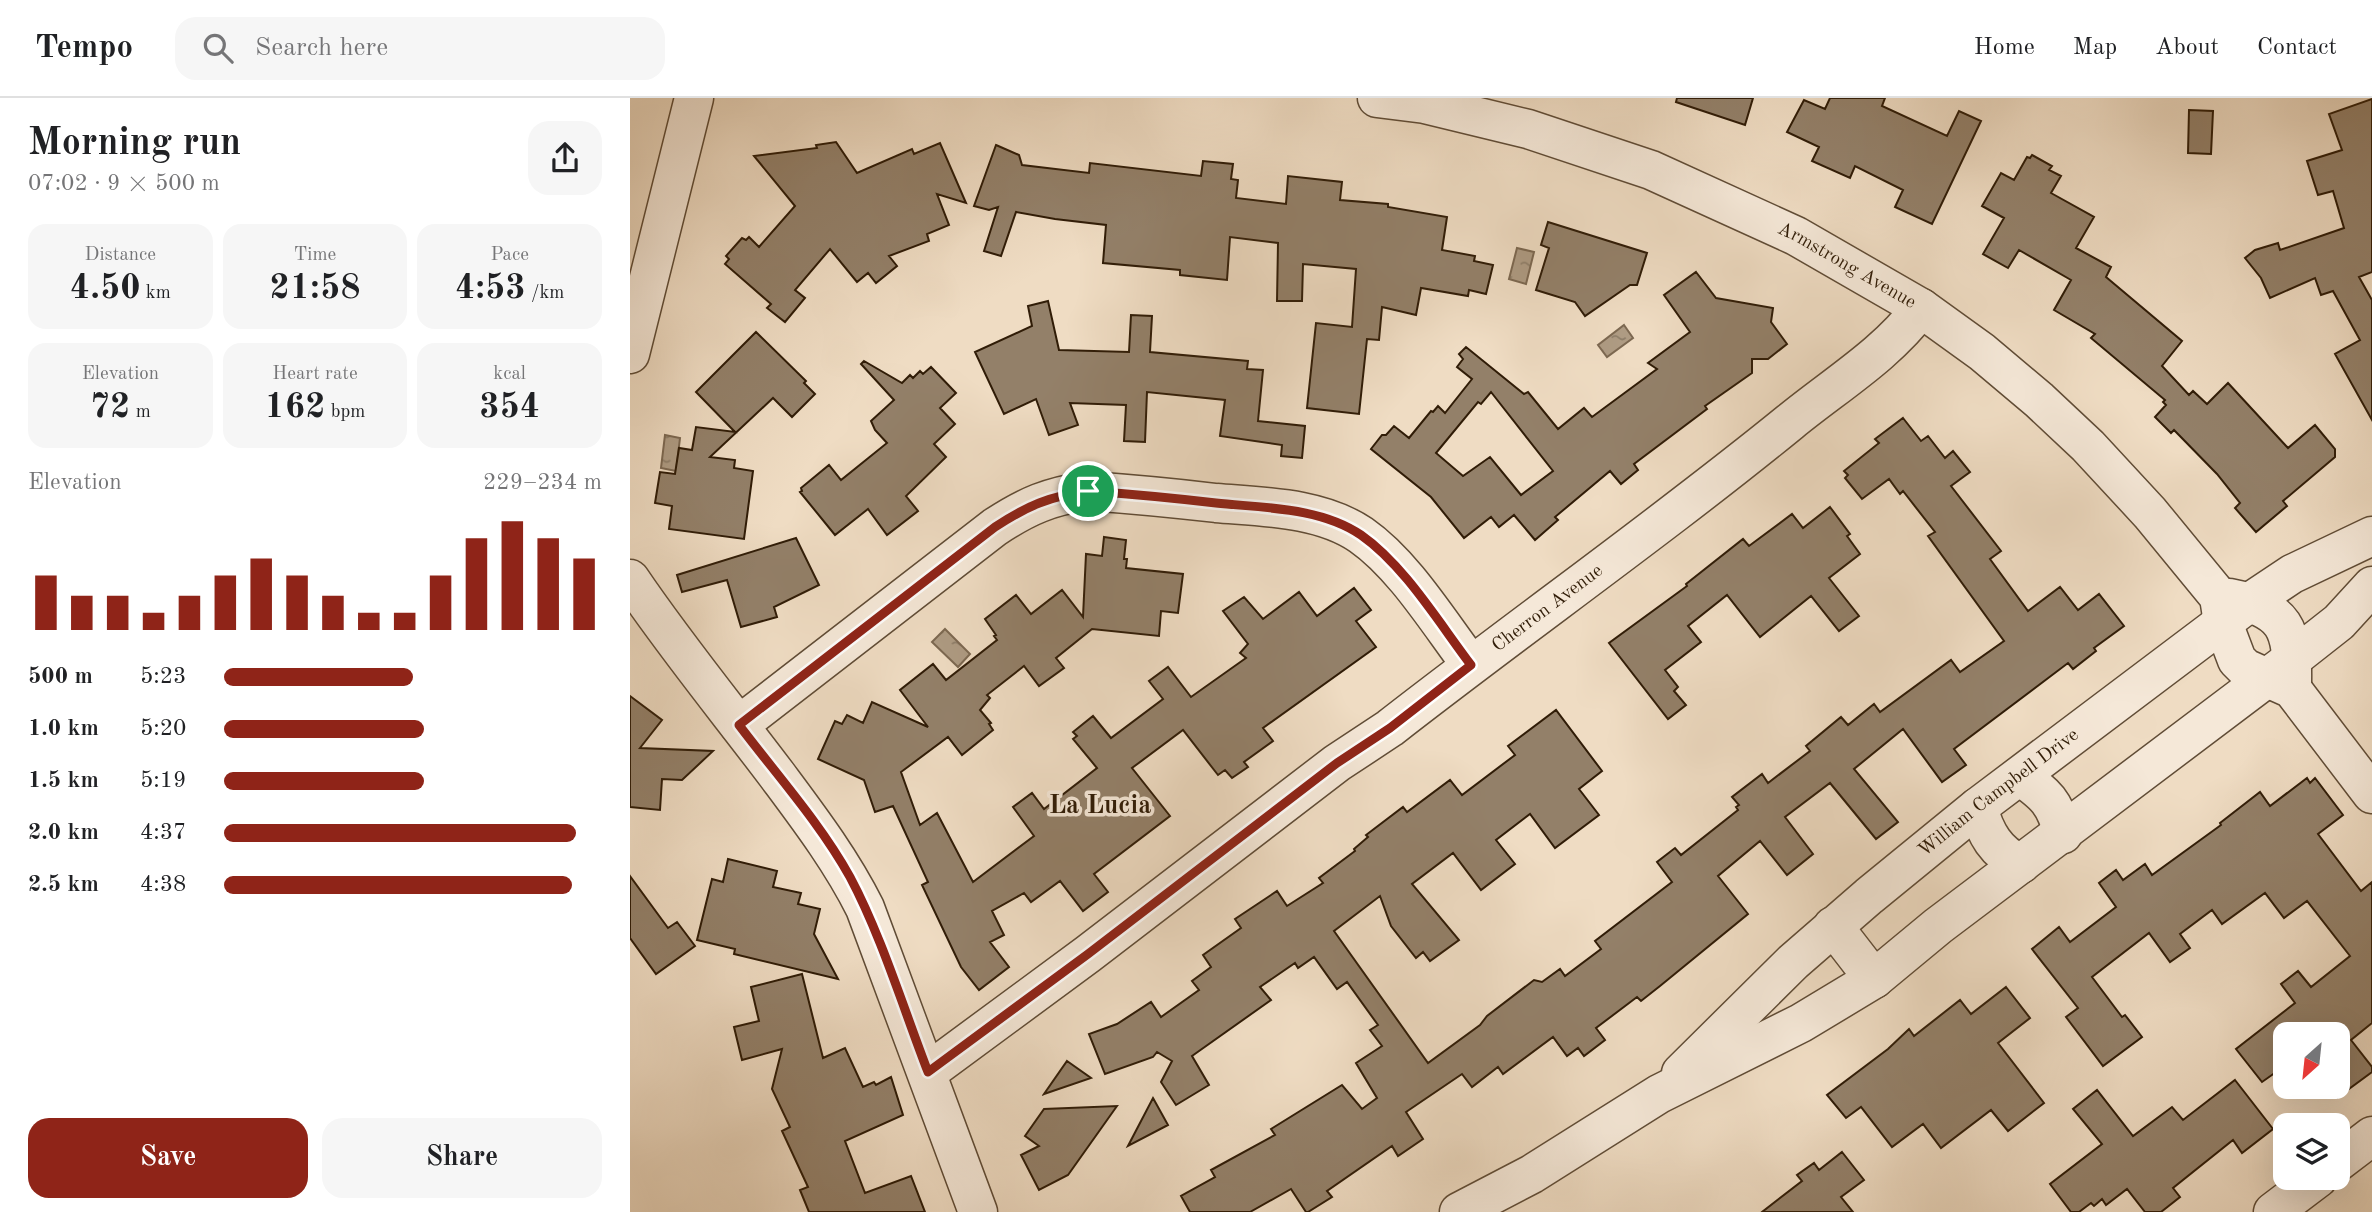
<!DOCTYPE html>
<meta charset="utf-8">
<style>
:root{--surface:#fff;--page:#f6f6f6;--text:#202124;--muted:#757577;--line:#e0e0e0;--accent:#8f2418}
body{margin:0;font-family:"Old Standard TT",serif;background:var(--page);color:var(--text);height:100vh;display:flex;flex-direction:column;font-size:26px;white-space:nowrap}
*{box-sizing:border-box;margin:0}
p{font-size:23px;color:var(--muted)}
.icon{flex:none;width:38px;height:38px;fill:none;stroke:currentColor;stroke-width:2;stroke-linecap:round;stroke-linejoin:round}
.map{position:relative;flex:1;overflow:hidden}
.details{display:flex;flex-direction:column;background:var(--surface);width:630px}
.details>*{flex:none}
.needle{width:46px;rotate:207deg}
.tools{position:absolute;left:1643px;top:924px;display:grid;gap:14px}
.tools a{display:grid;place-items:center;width:77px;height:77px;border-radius:14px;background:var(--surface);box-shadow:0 7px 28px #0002;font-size:35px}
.pin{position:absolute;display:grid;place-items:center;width:60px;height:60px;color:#fff;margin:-30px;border:4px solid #fff;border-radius:50%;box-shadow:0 2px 7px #0007}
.round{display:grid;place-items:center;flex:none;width:74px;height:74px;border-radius:21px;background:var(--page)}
.summary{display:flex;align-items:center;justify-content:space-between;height:119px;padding:0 28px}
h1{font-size:38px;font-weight:600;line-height:52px}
.metrics{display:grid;grid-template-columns:repeat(3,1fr);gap:10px;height:119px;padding:7px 28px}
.metrics div{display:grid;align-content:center;border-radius:18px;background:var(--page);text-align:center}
.metrics b{font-size:35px;font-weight:600}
.metrics small{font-size:19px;font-weight:400}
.metrics p{font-size:19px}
.chart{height:196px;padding:14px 28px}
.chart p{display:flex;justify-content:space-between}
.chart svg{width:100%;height:126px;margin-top:7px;stroke:var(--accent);stroke-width:6}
.action{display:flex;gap:14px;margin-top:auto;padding:14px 28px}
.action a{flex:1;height:80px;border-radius:21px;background:var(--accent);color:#fff;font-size:28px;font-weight:600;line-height:80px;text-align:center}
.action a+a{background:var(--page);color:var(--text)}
ul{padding:0 28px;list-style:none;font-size:23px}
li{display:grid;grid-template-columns:112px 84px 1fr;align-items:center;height:52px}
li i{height:18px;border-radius:9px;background:var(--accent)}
header{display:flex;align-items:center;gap:42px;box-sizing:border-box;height:98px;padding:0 35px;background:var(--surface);border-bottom:2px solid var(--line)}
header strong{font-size:33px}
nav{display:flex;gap:38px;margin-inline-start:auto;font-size:24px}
.search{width:490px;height:63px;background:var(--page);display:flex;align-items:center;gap:18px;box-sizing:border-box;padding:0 24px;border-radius:21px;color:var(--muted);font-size:26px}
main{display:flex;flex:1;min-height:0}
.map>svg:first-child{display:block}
.water{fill:url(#water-ripples);stroke:#7c6851;stroke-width:2}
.building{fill:#938069;stroke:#301c07;stroke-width:2;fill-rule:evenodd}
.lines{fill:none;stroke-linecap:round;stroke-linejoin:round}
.minor-casing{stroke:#604c36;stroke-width:41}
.minor{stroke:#f5e8d8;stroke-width:38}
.route-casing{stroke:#fff;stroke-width:14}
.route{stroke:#8f2418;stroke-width:9}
.labels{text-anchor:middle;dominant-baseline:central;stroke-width:7;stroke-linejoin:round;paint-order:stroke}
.street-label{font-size:19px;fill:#301c07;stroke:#f5e8d8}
.district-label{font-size:26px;font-weight:bold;fill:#301c07;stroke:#f5e8d8}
</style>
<header>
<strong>Tempo</strong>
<div class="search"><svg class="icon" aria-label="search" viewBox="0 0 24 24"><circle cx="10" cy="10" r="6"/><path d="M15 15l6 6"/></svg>Search here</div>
<nav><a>Home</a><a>Map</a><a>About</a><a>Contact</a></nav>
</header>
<main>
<section class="details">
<div class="summary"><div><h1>Morning run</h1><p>07:02 · 9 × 500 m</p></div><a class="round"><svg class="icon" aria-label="share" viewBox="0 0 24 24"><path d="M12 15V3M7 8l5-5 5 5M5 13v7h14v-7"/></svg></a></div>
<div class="metrics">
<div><p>Distance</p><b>4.50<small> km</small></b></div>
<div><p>Time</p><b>21:58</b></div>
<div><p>Pace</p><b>4:53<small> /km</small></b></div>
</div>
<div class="metrics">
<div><p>Elevation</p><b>72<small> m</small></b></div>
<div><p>Heart rate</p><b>162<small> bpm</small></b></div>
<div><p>kcal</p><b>354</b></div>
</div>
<div class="chart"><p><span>Elevation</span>229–234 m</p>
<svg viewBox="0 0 160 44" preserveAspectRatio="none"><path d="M5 44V25M15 44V32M25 44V32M35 44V38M45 44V32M55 44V25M65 44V19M75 44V25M85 44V32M95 44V38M105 44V38M115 44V25M125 44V12M135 44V6M145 44V12M155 44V19"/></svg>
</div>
<ul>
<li><b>500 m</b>5:23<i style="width:50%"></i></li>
<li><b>1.0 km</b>5:20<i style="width:53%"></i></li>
<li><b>1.5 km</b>5:19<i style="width:53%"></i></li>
<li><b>2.0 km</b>4:37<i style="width:93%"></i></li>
<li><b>2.5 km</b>4:38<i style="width:92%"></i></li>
</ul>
<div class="action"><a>Save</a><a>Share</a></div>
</section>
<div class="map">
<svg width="1742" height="1114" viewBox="0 0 1742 1114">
<defs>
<pattern id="water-ripples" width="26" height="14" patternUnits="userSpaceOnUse" patternTransform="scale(1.75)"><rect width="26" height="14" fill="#ae9b83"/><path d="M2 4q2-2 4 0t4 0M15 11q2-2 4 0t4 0" fill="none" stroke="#8e7e69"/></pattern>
</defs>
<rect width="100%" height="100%" fill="#efdcc3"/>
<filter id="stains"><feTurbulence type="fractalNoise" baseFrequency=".00286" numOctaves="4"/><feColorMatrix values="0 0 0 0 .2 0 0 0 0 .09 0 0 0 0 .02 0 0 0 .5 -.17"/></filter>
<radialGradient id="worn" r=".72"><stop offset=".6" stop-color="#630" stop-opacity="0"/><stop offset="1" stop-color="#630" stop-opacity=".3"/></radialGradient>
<path class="water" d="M 887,150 L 904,154 L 896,186 L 879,181 Z
M 994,227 L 1003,240 L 977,259 L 968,247 Z
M 35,337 L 50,340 L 46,373 L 31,370 Z
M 315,531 L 340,556 L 328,569 L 302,544 Z"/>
<path class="building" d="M 1047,0 L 1123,0 L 1115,27 L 1046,4 Z
M 1200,0 L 1255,0 L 1252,8 L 1317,38 L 1329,13 L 1351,23 L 1302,126 L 1265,109 L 1273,92 L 1225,68 L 1220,80 L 1182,63 L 1189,49 L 1157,34 L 1174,2 L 1195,11 Z
M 1742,1 L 1742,174 L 1729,179 L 1742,202 L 1742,322 L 1705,256 L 1730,242 L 1703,193 L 1691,197 L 1685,180 L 1640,200 L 1631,180 L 1615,160 L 1625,152 L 1648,145 L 1650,152 L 1714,130 L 1703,93 L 1688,97 L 1677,63 L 1712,52 L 1699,16 Z
M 1559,12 L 1583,13 L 1581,56 L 1558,55 Z
M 206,44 L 227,75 L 282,51 L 284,56 L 310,45 L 336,105 L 307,96 L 319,127 L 297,136 L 299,143 L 259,158 L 267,168 L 246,185 L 238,175 L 227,184 L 200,151 L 165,192 L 175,200 L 155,224 L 137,210 L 141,206 L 95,166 L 99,161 L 96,158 L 112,140 L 116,142 L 119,139 L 129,149 L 165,108 L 124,58 L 187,50 L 186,47 Z
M 366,47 L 389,57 L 392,67 L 459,75 L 460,65 L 571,78 L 573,63 L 603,66 L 601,81 L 608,82 L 606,100 L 656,106 L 658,78 L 712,84 L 710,102 L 758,106 L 758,109 L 817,119 L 812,152 L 845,158 L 844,163 L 863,167 L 856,196 L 839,192 L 838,198 L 791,190 L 786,217 L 752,209 L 749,242 L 737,241 L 729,316 L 677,310 L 686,225 L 722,229 L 726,171 L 673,166 L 672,203 L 647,203 L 648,145 L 600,139 L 597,182 L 550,177 L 550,172 L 473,165 L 476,127 L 425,121 L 386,114 L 371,158 L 354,153 L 368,109 L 359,112 L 344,108 Z
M 1402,57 L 1422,68 L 1419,72 L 1431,78 L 1421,95 L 1464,119 L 1446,150 L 1481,169 L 1476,179 L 1552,243 L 1532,268 L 1559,297 L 1563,293 L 1577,306 L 1598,285 L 1658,350 L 1685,327 L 1705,351 L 1705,359 L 1653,403 L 1657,408 L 1626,434 L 1605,410 L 1610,405 L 1587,376 L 1544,332 L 1541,335 L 1525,319 L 1536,307 L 1533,304 L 1535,302 L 1461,240 L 1465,236 L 1424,212 L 1441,182 L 1389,152 L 1378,170 L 1353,156 L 1374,120 L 1352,108 L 1371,75 L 1384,82 L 1397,59 L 1400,60 Z
M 918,124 L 1017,155 L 1007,187 L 1000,187 L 955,218 L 945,204 L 906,192 L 919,150 L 911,147 Z
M 1066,174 L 1086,200 L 1143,210 L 1141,224 L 1157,246 L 1138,261 L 1122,261 L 1122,275 L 1075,308 L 1077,311 L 1004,366 L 1008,372 L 991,386 L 980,373 L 925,419 L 928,422 L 905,442 L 884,417 L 869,429 L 861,419 L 834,440 L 801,399 L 741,351 L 752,337 L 756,337 L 764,328 L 779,340 L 801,313 L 803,314 L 808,308 L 815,315 L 842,281 L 827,269 L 833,261 L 829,256 L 836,249 L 894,296 L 898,294 L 928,331 L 954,310 L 962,319 L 1027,271 L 1018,265 L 1060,234 L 1034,197 ZM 861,294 L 923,373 L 891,397 L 860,359 L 833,378 L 806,355 L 848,304 L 851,306 Z
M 418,203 L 429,252 L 499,254 L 501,217 L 522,218 L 520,254 L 618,263 L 617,271 L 633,272 L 628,323 L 675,328 L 672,360 L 651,358 L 652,347 L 590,338 L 595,302 L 517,294 L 515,344 L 494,343 L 496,307 L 440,305 L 448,327 L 419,337 L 406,301 L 374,316 L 345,254 L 402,228 L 398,208 Z
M 126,234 L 176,283 L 174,285 L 185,296 L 162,319 L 143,300 L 80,359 L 105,362 L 104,370 L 123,373 L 114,441 L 39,431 L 42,408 L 25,405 L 30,374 L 45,376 L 49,350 L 62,352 L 66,329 L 105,334 L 66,294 Z
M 234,263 L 272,285 L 280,277 L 283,280 L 290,273 L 293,276 L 301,269 L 326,295 L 310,310 L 325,326 L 304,346 L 316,359 L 276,398 L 288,413 L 257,437 L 238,411 L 205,437 L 170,394 L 172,393 L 171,390 L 199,367 L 211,382 L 257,345 L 245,332 L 241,323 L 264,302 L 231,266 Z
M 1273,320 L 1291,343 L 1298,338 L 1315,360 L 1323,353 L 1340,374 L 1321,388 L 1371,453 L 1360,461 L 1398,513 L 1430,489 L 1448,512 L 1469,496 L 1494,528 L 1464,550 L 1466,553 L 1443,571 L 1438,565 L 1324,651 L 1336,667 L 1312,684 L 1273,631 L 1224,671 L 1268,724 L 1246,741 L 1200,685 L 1155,719 L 1183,756 L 1157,777 L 1130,743 L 1088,778 L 1118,816 L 1030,888 L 1011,903 L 1007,899 L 966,930 L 975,942 L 954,958 L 948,950 L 937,958 L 923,939 L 873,976 L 868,969 L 842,989 L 832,976 L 776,1014 L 793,1041 L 768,1058 L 762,1048 L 697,1093 L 702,1099 L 678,1114 L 676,1114 L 661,1091 L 620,1114 L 560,1114 L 551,1098 L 585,1079 L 581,1072 L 645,1037 L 641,1031 L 712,987 L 732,1011 L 747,1000 L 726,965 L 752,948 L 740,932 L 748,927 L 717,884 L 707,891 L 684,859 L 668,870 L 665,865 L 630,889 L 641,902 L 562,958 L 579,987 L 546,1007 L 531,984 L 542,963 L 527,954 L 523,959 L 475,976 L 459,936 L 487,926 L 521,904 L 531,919 L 569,892 L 562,883 L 581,869 L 573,857 L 611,830 L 605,821 L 647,793 L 657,808 L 693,785 L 689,780 L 725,753 L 724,751 L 738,739 L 736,737 L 773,709 L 777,714 L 820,682 L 832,697 L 885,657 L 878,648 L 926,612 L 972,673 L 949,691 L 969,717 L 925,750 L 900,716 L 866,742 L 885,766 L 851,792 L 823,755 L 782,786 L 829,842 L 800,863 L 793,854 L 786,860 L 761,828 L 750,798 L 704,833 L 798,965 L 850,927 L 857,918 L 904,882 L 912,884 L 930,871 L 935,878 L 971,851 L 965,843 L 1042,784 L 1027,764 L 1045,750 L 1051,757 L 1108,712 L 1106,709 L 1109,707 L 1102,699 L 1132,676 L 1138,685 L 1180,653 L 1176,648 L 1211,619 L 1218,627 L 1244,606 L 1250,614 L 1321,562 L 1330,574 L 1374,543 L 1298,438 L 1305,434 L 1273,393 L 1270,396 L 1259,381 L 1232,401 L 1215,380 L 1218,377 L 1214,373 L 1249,345 L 1245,341 Z
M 1200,409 L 1220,436 L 1217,438 L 1230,456 L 1199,480 L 1229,518 L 1209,533 L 1181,498 L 1130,539 L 1097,497 L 1058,528 L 1071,544 L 1035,572 L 1048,589 L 1044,593 L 1056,607 L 1038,621 L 979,545 L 1057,488 L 1056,486 L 1113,441 L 1119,448 L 1162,416 L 1173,430 Z
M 474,439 L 496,442 L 494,461 L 497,461 L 496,470 L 553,476 L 548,515 L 531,513 L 529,538 L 462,531 L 426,560 L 434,570 L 409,588 L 394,568 L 357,597 L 360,600 L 350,612 L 361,625 L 359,626 L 363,632 L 332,657 L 318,639 L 271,674 L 290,727 L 307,715 L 343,784 L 404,738 L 383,709 L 402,695 L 414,711 L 467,670 L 443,641 L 447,638 L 443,634 L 463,618 L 481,640 L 533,601 L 519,583 L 538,569 L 561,599 L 616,560 L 610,555 L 618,546 L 593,513 L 614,499 L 633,521 L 669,494 L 687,518 L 724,490 L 741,512 L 726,523 L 746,549 L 633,630 L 643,643 L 614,664 L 618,669 L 602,680 L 595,672 L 588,677 L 553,632 L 502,670 L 540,718 L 464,776 L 478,794 L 453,813 L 430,783 L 401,804 L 394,795 L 362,813 L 374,837 L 360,844 L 379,869 L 349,892 L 331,869 L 292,787 L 298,784 L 263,708 L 245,714 L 234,682 L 188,661 L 205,623 L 212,626 L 217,617 L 233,625 L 242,604 L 298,629 L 270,592 L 303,566 L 316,582 L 367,542 L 364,538 L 366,537 L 355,521 L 386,497 L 401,516 L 432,492 L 453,519 L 456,456 L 472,458 Z
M 166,440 L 189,487 L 144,509 L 147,519 L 111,529 L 97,482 L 52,494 L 47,477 Z
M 0,598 L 32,622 L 10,650 L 83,653 L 52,682 L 32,681 L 30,712 L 0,709 Z
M 1677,680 L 1680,685 L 1685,680 L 1713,717 L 1688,736 L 1731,793 L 1742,784 L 1742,925 L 1721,942 L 1742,969 L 1742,974 L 1708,999 L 1708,936 L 1656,936 L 1656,967 L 1632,984 L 1606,951 L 1665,905 L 1651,886 L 1668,873 L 1681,889 L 1720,858 L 1677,803 L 1654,820 L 1635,795 L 1592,826 L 1582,812 L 1550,836 L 1560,850 L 1540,864 L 1519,835 L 1462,879 L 1492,919 L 1495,917 L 1512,939 L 1473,968 L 1436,919 L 1448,910 L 1402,851 L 1429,829 L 1440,844 L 1486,809 L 1469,785 L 1486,772 L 1493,782 L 1515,766 L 1522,777 L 1591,727 L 1590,725 L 1630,694 L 1640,708 Z
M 98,761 L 147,773 L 143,789 L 171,795 L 168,806 L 190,811 L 184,836 L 208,881 L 104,856 L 105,851 L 67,842 L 82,781 L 93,784 Z
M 0,778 L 38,830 L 47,824 L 65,848 L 26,876 L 0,840 Z
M 172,876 L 193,960 L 215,950 L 233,989 L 244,984 L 246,987 L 261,979 L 273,1017 L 215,1043 L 235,1095 L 281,1078 L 295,1114 L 179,1114 L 170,1092 L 178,1089 L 152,1033 L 160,1029 L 142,991 L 152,951 L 112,962 L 104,929 L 129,923 L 121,889 Z
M 1376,889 L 1400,920 L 1368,945 L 1414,1005 L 1378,1033 L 1361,1012 L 1311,1050 L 1293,1026 L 1262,1049 L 1231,1009 L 1216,1020 L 1197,997 L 1258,951 L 1279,931 L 1284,938 L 1330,902 L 1341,916 Z
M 437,963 L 461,980 L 414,996 Z
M 1605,982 L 1643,1031 L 1612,1055 L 1603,1042 L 1543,1090 L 1550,1099 L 1531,1114 L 1515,1114 L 1497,1091 L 1476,1107 L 1472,1101 L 1464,1108 L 1461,1105 L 1449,1114 L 1441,1114 L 1420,1086 L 1472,1046 L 1443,1011 L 1467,992 L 1503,1038 L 1542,1009 L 1553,1022 Z
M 523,1000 L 538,1027 L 498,1048 Z
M 487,1008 L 438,1077 L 409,1092 L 391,1057 L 409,1048 L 395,1038 L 414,1011 Z
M 1212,1054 L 1234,1082 L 1211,1099 L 1223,1114 L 1132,1114 L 1172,1083 L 1167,1077 L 1184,1065 L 1189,1072 Z"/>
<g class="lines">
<defs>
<g id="minor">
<path id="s1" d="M 747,0 L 795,6 L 898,31 L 1021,72 L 1166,138 L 1291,210 L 1352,254 L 1409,302 L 1458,348 L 1520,415 L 1589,499 L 1593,525 L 1607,562 L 1615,570 L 1662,591 L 1742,696"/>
<path d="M 0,256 L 64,0"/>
<path d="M 0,481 C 46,549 98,612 147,677 C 179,720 211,762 235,810 L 348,1114"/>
<path d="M 1599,500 C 1656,511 1663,531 1662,585"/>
<path d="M 109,627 L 365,429 C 397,408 420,398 458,393 C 501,396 543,400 586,405 C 633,409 690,409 731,437 C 774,467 809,525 841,567"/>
<path d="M 1390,678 C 1416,697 1425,704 1433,736"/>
<path d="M 1348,709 C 1355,735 1366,755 1391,766"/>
<path d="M 1203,828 L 1244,881"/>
<path id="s2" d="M 298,974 L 458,856 L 707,665 L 760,630 C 892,527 1030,430 1160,324 C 1205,287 1256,257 1291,210"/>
<path id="s3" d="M 1051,975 L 1163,864 L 1239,798 L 1348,709 L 1620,504 L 1662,476 L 1742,438"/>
<path d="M 1708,1064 L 1742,1038"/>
<path d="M 829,1114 L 902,1076 L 1029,996 L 1171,925 L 1244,881 L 1308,828 L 1662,561 L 1709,524 L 1742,488"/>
<path d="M 1643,1114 L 1688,1080"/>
</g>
</defs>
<use href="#minor" class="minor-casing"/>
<use href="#minor" class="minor"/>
</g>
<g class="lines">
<defs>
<path id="route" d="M 458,393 C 501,396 543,400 586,405 C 633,410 690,409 731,437 C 774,467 809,525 841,567 L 760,630 L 707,665 L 458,856 L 298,974 C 274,912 251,837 220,779 C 190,725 146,676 109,627 L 365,429 C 397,408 420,398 458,393 Z"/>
</defs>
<use href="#route" class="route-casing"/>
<use href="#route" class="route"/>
</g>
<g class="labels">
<g class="street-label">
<text stroke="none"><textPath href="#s1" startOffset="502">Armstrong Avenue</textPath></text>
<text stroke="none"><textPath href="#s2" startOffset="774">Cherron Avenue</textPath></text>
<text stroke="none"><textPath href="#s3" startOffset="424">William Campbell Drive</textPath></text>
</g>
<g class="district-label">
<text x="470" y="708">La Lucia</text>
</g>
</g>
<rect width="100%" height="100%" filter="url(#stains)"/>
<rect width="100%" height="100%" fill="url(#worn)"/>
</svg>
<div class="tools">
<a><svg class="needle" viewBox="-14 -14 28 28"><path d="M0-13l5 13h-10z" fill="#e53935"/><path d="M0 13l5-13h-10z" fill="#757577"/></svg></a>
<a><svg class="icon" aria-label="layers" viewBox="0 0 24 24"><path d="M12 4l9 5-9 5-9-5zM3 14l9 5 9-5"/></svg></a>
</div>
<div class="pin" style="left:458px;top:393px;background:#1e9e55"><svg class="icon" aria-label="arrive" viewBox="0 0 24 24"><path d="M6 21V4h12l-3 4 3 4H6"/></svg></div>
</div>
</main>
